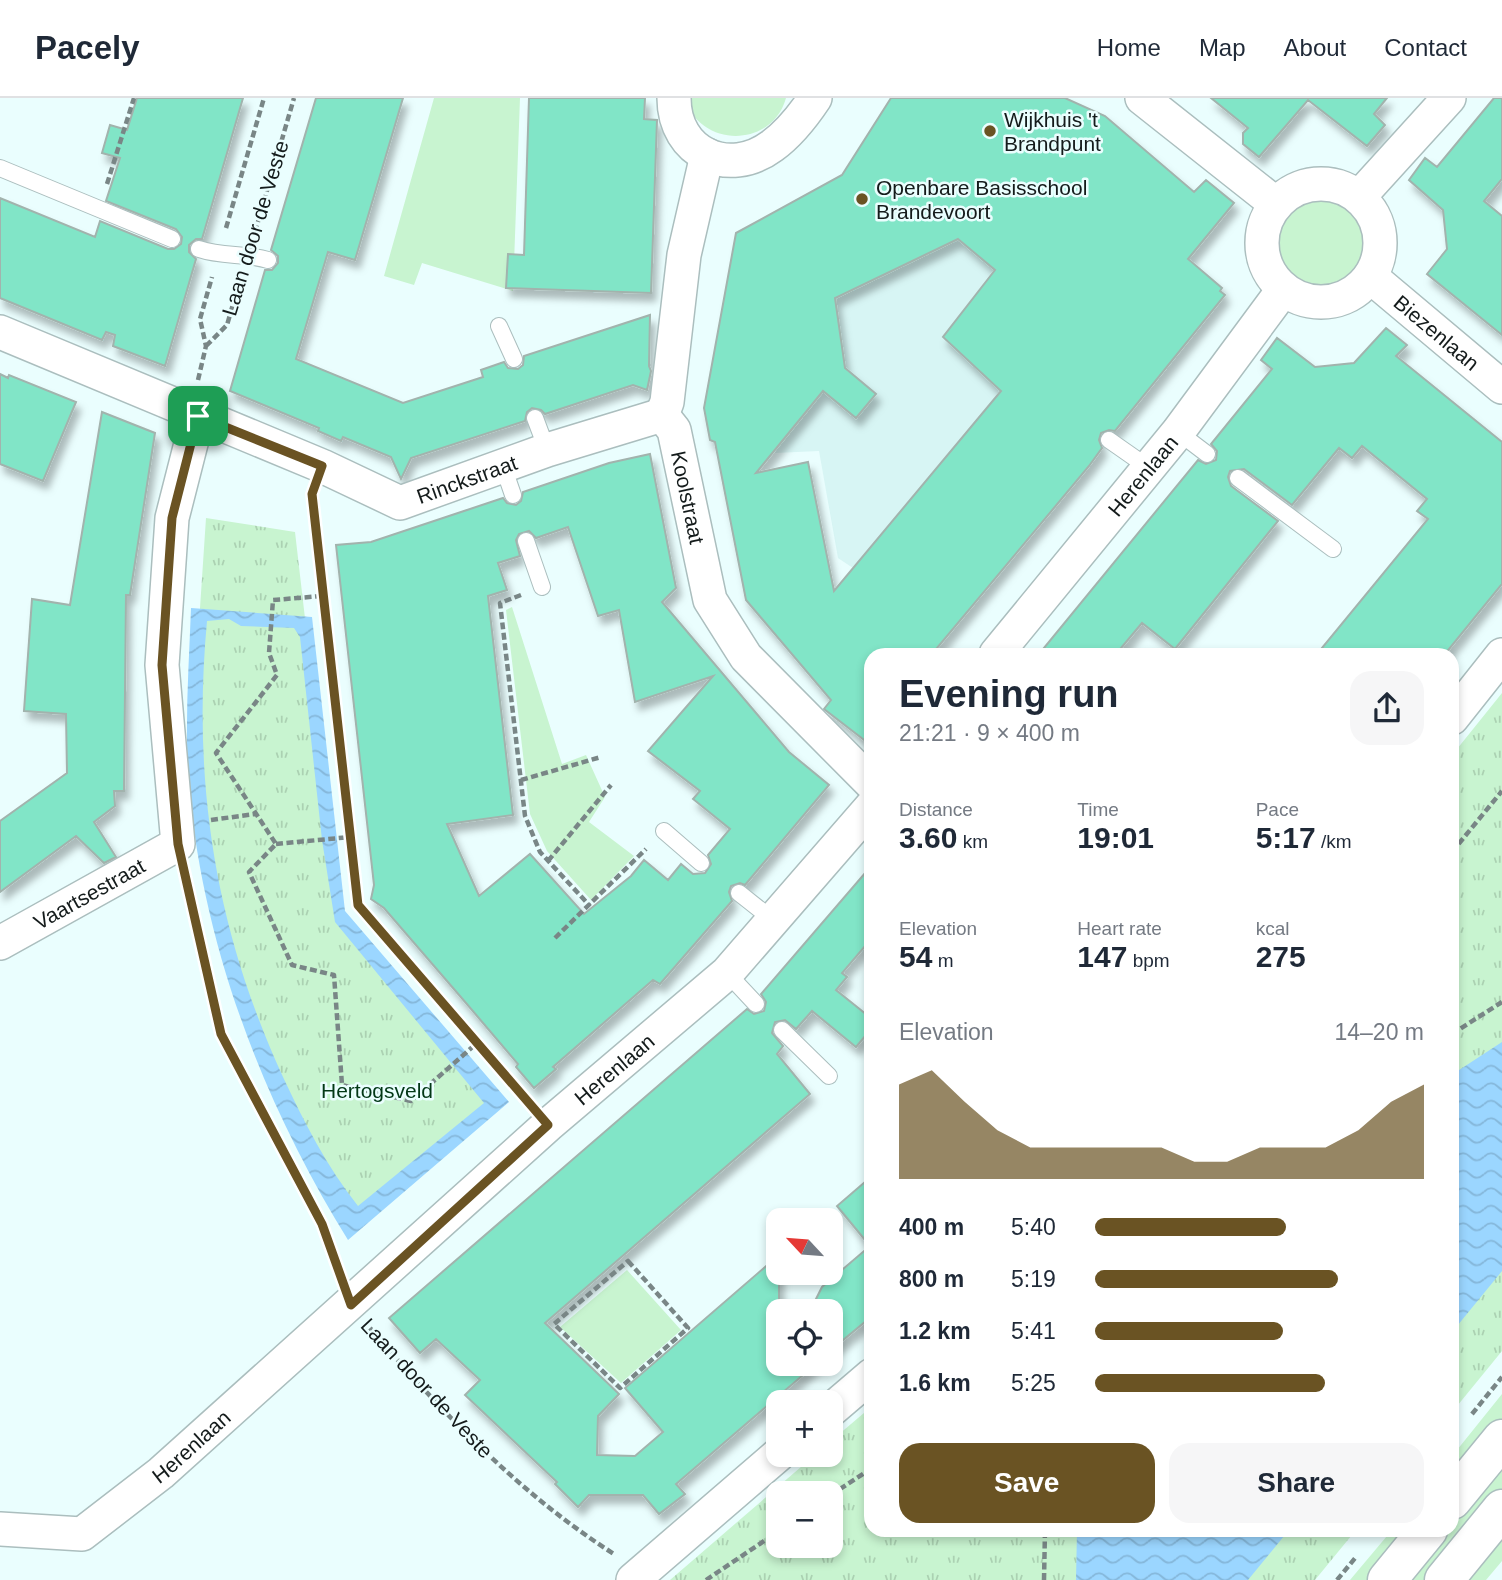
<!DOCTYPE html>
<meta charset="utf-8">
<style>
:root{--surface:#fff;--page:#f6f6f7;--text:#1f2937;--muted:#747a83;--line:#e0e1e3;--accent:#6a5323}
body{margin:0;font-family:Arial,sans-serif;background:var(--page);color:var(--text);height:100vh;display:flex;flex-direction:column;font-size:26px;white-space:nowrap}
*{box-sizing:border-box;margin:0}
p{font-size:23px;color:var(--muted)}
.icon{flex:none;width:38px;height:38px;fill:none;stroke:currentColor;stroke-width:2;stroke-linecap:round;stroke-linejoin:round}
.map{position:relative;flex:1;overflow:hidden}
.sheet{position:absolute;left:864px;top:550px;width:595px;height:889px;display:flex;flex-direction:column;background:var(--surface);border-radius:21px;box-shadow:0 4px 10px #0003}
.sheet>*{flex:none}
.needle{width:46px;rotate:296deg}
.controls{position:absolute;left:766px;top:1110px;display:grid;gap:14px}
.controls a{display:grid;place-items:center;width:77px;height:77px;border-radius:14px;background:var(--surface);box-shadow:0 4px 10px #0003;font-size:35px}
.pin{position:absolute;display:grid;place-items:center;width:60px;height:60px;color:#fff;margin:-30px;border-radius:14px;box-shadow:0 4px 10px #0006}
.round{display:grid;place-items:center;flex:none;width:74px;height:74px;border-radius:21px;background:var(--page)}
.overview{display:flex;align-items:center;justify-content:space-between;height:119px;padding:0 35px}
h1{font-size:38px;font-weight:700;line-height:52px}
.metrics{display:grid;grid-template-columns:repeat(3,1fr);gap:10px;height:119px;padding:7px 35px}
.metrics div{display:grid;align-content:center}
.metrics b{font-size:30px;font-weight:700}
.metrics small{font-size:19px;font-weight:400}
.metrics p{font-size:19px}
.chart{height:196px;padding:14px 35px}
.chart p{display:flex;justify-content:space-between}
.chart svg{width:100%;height:126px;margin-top:7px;fill:var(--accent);opacity:.7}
.primary-button{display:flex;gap:14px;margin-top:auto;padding:14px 35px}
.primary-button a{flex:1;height:80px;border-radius:21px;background:var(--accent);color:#fff;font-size:28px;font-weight:700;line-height:80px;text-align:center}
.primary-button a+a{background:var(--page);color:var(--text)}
ul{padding:0 35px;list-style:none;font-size:23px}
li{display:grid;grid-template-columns:112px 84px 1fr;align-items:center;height:52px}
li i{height:18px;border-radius:9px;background:var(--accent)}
header{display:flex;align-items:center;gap:42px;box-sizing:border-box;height:98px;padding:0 35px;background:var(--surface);border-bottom:2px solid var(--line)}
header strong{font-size:33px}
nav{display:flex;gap:38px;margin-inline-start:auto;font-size:24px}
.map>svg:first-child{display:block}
.built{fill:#d7f5f4}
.grass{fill:#c8f4d0}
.park{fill:url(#park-tufts);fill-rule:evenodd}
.water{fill:url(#water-waves);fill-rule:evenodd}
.building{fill:#81e5c7;stroke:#a2b3ad;stroke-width:2;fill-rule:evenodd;filter:url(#shadow)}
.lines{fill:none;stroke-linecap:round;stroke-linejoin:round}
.lane-casing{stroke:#abbebe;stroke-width:18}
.street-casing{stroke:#abbebe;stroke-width:36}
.secondary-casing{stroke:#abbebe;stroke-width:41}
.path{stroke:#798686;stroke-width:4.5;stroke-dasharray:7 3.5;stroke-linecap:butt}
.lane{stroke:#fff;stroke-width:16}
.street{stroke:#fff;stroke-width:33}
.secondary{stroke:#fff;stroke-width:38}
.route-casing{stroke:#fff;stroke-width:14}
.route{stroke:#6a5323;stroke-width:9}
.poi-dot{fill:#6a5323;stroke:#eafefe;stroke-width:2.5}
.labels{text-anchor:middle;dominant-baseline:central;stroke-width:5;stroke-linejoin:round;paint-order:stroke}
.poi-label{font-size:21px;fill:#141b1b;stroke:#eafefe;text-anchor:start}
.street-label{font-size:21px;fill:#141b1b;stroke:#eafefe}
.park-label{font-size:21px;fill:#023816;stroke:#eafefe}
</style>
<header>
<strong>Pacely</strong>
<nav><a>Home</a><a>Map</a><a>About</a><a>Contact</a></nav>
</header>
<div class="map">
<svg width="1502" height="1482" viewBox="0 0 1502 1482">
<defs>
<pattern id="park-tufts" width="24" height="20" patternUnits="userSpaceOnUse" patternTransform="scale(1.75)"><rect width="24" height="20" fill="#c8f4d0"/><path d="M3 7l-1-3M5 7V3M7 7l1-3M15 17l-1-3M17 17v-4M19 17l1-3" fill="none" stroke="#abd1b2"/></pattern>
<pattern id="water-waves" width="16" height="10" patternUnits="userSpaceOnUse" patternTransform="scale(1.75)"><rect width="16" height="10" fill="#9bd6ff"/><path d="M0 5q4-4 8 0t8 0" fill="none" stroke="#85b7da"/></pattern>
<filter id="shadow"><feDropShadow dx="4.5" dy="8" stdDeviation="3.5" flood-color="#0004"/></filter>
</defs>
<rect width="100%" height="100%" fill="#eafefe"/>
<path class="built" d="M 958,141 L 995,172 L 943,239 L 1001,293 L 853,470 L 838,460 L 819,353 L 775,355 L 781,326 L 795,328 L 844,268 L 835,200 Z"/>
<path class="grass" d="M 434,0 L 520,0 L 513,193 L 422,165 L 414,187 L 384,178 Z
M 685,0 L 786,0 C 772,51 699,50 685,0 Z
M1276 144a46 46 0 1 1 92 0a46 46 0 1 1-92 0Z
M 512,509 L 562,666 L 586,657 L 605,699 L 589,724 L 634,758 L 591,802 L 547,753 L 530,716 L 506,512 Z
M 627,1172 L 681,1232 L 621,1285 L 560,1229 Z
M 1502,1296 L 1502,1328 L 1453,1388 L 1453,1357 Z
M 1502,1363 L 1502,1395 L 1431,1482 L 1405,1482 L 1446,1432 L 1452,1432 L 1453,1424 Z
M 1502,1431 L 1502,1463 L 1486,1482 L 1460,1482 Z
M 1392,1432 L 1417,1432 L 1376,1482 L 1350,1482 Z"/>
<path class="park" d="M 206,420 L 295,434 L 339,814 L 496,1002 L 352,1125 L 279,989 L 209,783 L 193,615 Z
M 1502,595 L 1502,1253 L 1453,1313 L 1453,656 Z
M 871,1309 L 872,1432 L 1356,1432 L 1315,1482 L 670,1482 L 816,1356 L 831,1356 L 831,1343 ZM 779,1395 L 831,1395 L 831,1447 L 779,1447 Z"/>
<path class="water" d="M 191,510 L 312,519 L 345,813 L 509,1004 L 348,1142 C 261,1001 200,841 188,675 C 185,620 189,565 191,510 ZM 229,521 L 241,528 L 294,530 L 300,539 L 322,742 L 335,824 L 484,1005 L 358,1108 C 327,1069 304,1024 283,979 C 215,831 192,684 207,523 Z
M 1502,944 L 1502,1173 L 1453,1233 L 1453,976 Z
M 1077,1432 L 1289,1432 L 1248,1482 L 1076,1482 Z"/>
<path class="building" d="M 137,0 L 243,0 L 202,141 L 196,141 L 189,147 L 189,154 L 196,161 L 165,268 L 113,248 L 115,237 L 106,234 L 102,242 L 0,200 L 0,100 L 95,139 L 100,123 L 168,151 L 174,151 L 181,146 L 182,139 L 176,131 L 106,103 L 120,60 L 102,55 L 110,27 L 127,32 Z
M 316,0 L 403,0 L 355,162 L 328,154 L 296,261 L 403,305 L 483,279 L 481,272 L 504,264 L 508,270 L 518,271 L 523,267 L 524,258 L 650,217 L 649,268 L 651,273 L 647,292 L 633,287 L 545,316 L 541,312 L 532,310 L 527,314 L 525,323 L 411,360 L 401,381 L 391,359 L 343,339 L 341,343 L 318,333 L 319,330 L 230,293 L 265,172 L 272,172 L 278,165 L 278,158 L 271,152 Z
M 529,0 L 645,0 L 644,21 L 657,22 L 651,195 L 506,190 L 508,156 L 524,157 Z
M 891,0 L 1065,0 L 1105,18 L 1194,94 L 1206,82 L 1234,105 L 1188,161 L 1222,190 L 1220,193 L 1225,197 L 1115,333 L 1109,332 L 1101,335 L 1099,342 L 1102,350 L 1089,368 L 932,556 L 872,556 L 872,648 L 824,611 L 831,602 L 746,502 L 715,344 L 710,342 L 704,310 L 736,135 L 842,77 ZM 958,141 L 995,172 L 943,239 L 1001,293 L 834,493 L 808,364 L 756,375 L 823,293 L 856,320 L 876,296 L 845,270 L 835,200 Z
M 1211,0 L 1387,0 L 1374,16 L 1385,27 L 1367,48 L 1308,2 L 1259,59 L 1243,46 L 1243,35 L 1248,30 Z
M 1494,0 L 1502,0 L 1502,81 L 1484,103 L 1502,118 L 1502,237 L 1427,176 L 1447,151 L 1443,112 L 1409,82 L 1425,60 L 1437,69 Z
M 1386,230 L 1407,247 L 1396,258 L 1502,344 L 1502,486 L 1445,556 L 1317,556 L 1428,421 L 1417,413 L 1427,401 L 1362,348 L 1352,360 L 1339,350 L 1292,407 L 1244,371 L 1230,373 L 1228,379 L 1231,388 L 1278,423 L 1175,551 L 1142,525 L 1116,556 L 1039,556 L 1198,362 L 1206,366 L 1216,362 L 1217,353 L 1211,346 L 1272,271 L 1261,262 L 1277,240 L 1315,269 L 1354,265 Z
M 0,276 L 8,280 L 9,277 L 76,304 L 43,383 L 0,366 Z
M 102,314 L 155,335 L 130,497 L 126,497 L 124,693 L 114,693 L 115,708 L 94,724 L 116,759 L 104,765 L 76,738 L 0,794 L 0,723 L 67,675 L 66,616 L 24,613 L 32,501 L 70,507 Z
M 650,356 L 676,490 L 662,504 L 789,654 L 829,687 L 745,787 L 740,785 L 731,788 L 729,794 L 732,803 L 660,886 L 653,882 L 553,969 L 556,971 L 534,990 L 516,969 L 518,966 L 466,905 L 384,810 L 371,801 L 374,787 L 336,447 L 371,444 L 503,400 L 507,405 L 516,407 L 521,403 L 523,394 L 609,365 ZM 568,429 L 598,518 L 619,512 L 635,604 L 713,578 L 648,653 L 700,693 L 693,701 L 730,731 L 708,757 L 711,766 L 705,775 L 693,776 L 681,766 L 668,782 L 644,762 L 631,778 L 584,816 L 530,756 L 479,798 L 447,726 L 513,717 L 488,498 L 507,492 L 498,465 L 520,458 L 516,442 L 519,436 L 529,433 L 536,440 Z
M 872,767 L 872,840 L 842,875 L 847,879 L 836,892 L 872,921 L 872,930 L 856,949 L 812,913 L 796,931 L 785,922 L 775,924 L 772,935 L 783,948 L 777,956 L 810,996 L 545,1225 L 619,1296 L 598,1318 L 597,1357 L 635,1358 L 663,1334 L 625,1290 L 779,1157 L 779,1265 L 817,1265 L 676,1386 L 685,1396 L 659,1416 L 643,1397 L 589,1397 L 578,1409 L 555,1386 L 557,1384 L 465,1297 L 480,1282 L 436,1241 L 420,1255 L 389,1220 L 747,911 L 754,916 L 764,913 L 766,904 L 761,896 Z
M 872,1078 L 872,1218 L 831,1252 L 831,1213 L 810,1213 L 822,1189 L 870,1148 L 837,1108 Z"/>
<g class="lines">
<defs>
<path id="lane" d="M 0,70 L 172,141
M 199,151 C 222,159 245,155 268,162
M 499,228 L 514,261
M 535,320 L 547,352
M 1178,334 L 1207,356
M 1109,342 L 1149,370
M 503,368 L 513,397
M 1238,380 L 1333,451
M 526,443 L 542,489
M 664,733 L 701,765
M 739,795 L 773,822
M 727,875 L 756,906
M 782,932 L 829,978"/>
<g id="street">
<path d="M 674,0 C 674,56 729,80 772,48 C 790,35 803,18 815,0"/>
<path d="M 1142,0 L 1276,106"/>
<circle cx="1321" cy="145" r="59"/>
<path d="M 1359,99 L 1449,0"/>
<path id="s1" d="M 1371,179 L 1502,289"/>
<path id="s2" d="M 0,234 L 322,368 L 400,405 L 547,352 L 662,317"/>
<path id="s3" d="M 662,317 L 674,332 L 710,502 L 746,559 L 872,686"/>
<path d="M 662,317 L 667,304 L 684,157 L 707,57"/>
<path id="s4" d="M 996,556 L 1178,334 L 1283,192"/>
<path d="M 1452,620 L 1502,557"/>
<path id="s5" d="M 0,845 L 178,746 L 162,567 L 172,420 L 198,318"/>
<path d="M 831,1312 L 872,1277"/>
<path id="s6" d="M 0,1431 L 82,1436 L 161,1375 L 548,1027 L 727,875 L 872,708"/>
<path d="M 633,1482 L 779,1356"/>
</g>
<path id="secondary" d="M 1452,1402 L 1502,1341
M 1387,1482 L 1428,1432
M 1444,1482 L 1502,1411"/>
</defs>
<use href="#lane" class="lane-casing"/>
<use href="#street" class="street-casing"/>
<use href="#secondary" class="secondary-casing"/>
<path class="path" d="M 107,86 L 134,0
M 226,130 L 264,0
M 255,134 L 294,0
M 206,248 L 227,227 L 240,182
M 198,282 L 206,248 L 200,221 L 212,179
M 313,401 L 358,807 L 527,1002
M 521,497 L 500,505 L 525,718 L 540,754 L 590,808
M 322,498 L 273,502 L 269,555 L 277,577 L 216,655 L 276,746 L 249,774 L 292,867 L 334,877 L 342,987 L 411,1003 L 477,945
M 521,682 L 601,659
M 211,722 L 255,716
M 276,746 L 350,739
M 1452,754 L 1502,693
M 548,763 L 611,687
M 185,781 L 221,936 L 322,1126 L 338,1171
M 555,840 L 646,751
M 1452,936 L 1502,904
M 628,1163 L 688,1230 L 620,1290 L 554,1226 Z
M 370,1230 C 441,1314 521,1397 614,1456
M 1472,1316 L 1502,1279
M 831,1397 L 872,1370
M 706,1482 L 779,1433
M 1044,1482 L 1045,1432
M 1337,1482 L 1356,1459"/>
<use href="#lane" class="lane"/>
<use href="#street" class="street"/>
<use href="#secondary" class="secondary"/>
</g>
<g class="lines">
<defs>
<path id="route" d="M 198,318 L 322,368 L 312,396 L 358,807 L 548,1027 L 351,1207 L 322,1126 L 221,936 L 178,746 L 162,567 L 172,420 Z"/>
</defs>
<use href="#route" class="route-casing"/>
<use href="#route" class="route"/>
</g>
<g class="poi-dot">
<circle cx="990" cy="33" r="7"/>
<circle cx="862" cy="101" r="7"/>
</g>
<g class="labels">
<g class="poi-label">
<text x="1004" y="21">Wijkhuis 't<tspan x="1004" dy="24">Brandpunt</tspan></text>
<text x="876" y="89">Openbare Basisschool<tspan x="876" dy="24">Brandevoort</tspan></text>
</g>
<g class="street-label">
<text transform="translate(255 130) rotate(-73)">Laan door de Veste</text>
<text stroke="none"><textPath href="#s1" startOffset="86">Biezenlaan</textPath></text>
<text stroke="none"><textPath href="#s4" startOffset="231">Herenlaan</textPath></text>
<text stroke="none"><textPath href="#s2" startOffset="506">Rinckstraat</textPath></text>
<text stroke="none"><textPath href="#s3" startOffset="88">Koolstraat</textPath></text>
<text stroke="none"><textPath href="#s5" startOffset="102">Vaartsestraat</textPath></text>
<text stroke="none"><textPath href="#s6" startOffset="789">Herenlaan</textPath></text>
<text transform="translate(427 1290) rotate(47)">Laan door de Veste</text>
<text stroke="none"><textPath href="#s6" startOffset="222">Herenlaan</textPath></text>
</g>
<g class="park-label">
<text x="377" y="992">Hertogsveld</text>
</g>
</g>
</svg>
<div class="controls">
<a><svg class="needle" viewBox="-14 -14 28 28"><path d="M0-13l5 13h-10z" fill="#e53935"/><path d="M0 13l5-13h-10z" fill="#747a83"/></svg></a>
<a><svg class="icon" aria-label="locate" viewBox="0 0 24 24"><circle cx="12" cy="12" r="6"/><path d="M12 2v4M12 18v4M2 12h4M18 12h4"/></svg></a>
<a>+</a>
<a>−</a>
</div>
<div class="pin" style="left:198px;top:318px;background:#1e9e55"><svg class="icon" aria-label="arrive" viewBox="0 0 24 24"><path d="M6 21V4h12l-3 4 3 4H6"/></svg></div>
<section class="sheet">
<div class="overview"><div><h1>Evening run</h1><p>21:21 · 9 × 400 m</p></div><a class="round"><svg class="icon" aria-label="share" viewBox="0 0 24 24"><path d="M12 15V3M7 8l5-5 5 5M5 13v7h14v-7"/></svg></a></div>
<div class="metrics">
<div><p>Distance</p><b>3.60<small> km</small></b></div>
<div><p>Time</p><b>19:01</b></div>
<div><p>Pace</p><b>5:17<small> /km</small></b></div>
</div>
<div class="metrics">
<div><p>Elevation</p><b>54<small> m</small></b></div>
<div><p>Heart rate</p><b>147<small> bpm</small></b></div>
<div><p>kcal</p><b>275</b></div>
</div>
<div class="chart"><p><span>Elevation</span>14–20 m</p>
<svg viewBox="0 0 160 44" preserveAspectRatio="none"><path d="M0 44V11L10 6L20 17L30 27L40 33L50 33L60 33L70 33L80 33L90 38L100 38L110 33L120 33L130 33L140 27L150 17L160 11V44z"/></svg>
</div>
<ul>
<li><b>400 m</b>5:40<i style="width:58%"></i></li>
<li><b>800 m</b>5:19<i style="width:74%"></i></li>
<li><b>1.2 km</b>5:41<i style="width:57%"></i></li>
<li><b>1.6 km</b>5:25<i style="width:70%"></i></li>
</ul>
<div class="primary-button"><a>Save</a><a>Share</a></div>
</section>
</div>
